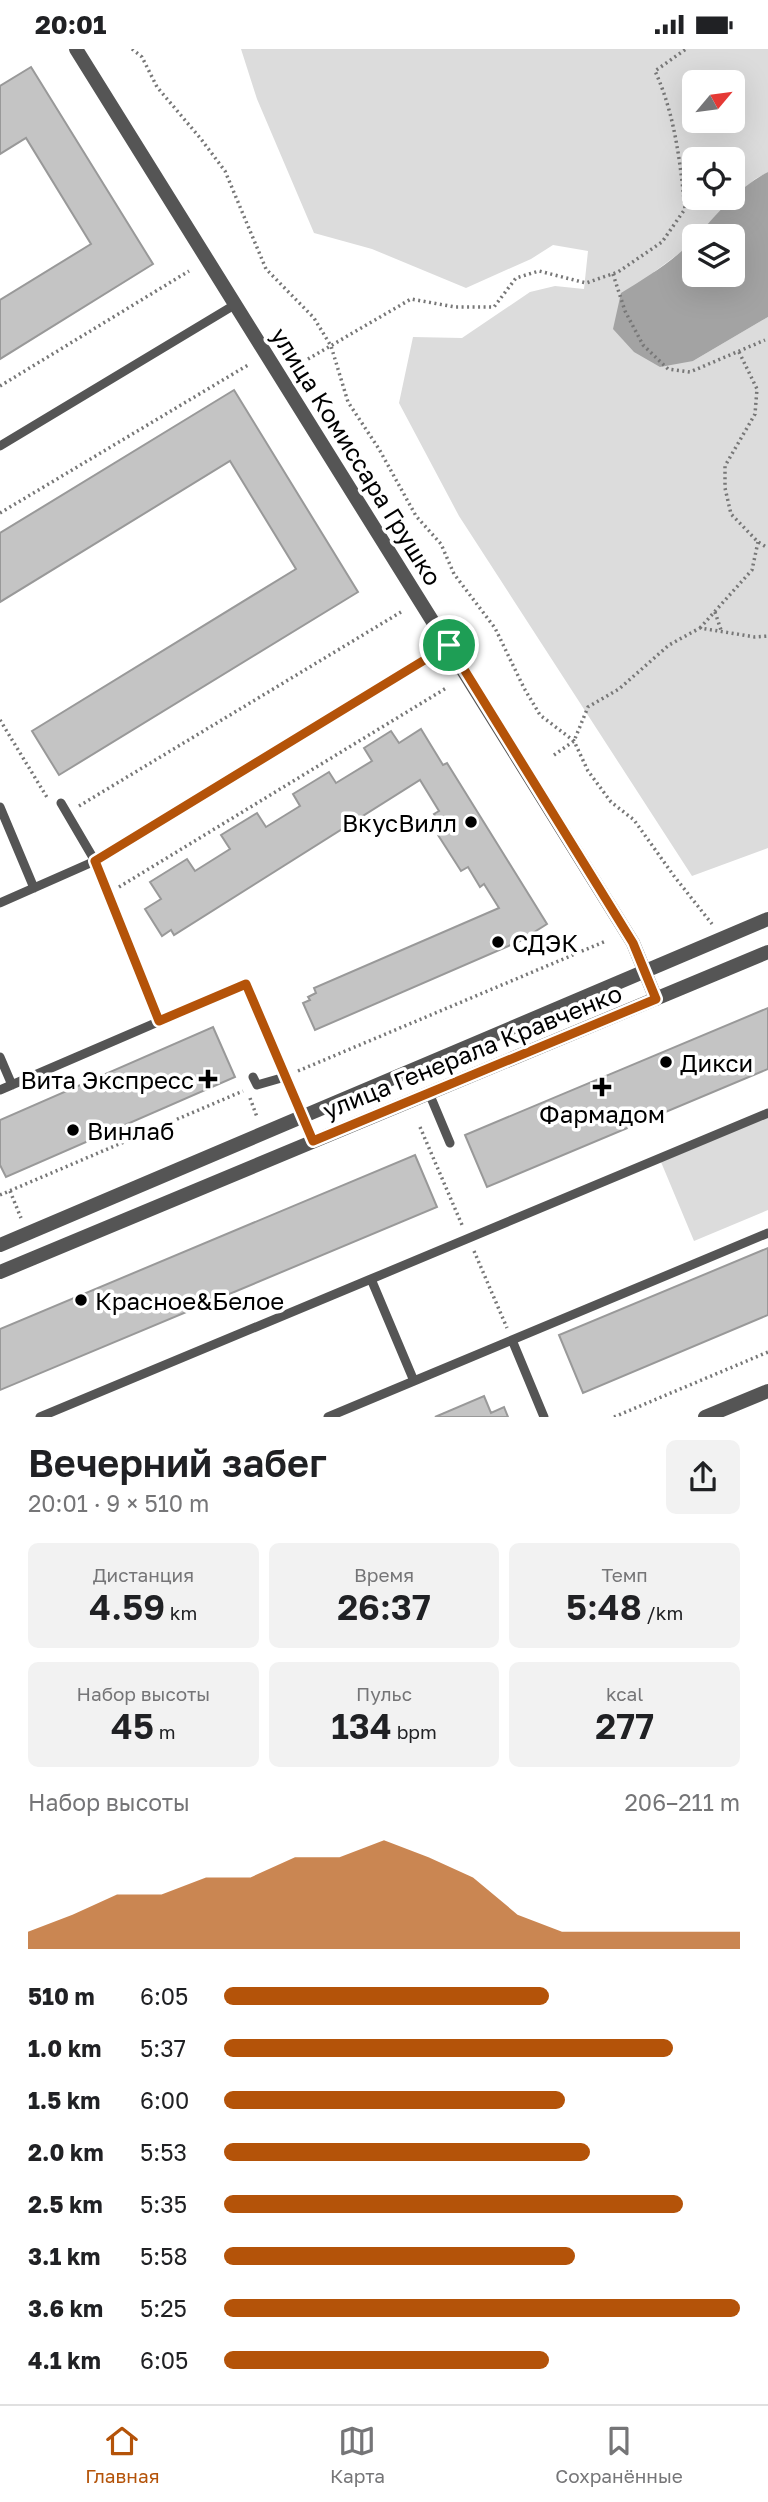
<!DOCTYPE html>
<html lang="ru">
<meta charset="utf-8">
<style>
:root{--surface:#fff;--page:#f2f2f2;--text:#202124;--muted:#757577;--line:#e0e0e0;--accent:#b45309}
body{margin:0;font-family:"Golos Text",sans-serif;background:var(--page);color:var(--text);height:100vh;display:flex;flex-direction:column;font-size:26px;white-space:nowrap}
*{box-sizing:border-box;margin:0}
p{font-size:23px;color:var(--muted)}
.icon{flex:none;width:38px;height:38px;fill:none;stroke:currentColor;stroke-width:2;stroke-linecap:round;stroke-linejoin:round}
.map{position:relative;height:1368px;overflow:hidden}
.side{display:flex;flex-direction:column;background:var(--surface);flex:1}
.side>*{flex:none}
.needle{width:46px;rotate:61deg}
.tools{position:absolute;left:682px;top:21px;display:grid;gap:14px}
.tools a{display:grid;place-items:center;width:63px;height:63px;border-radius:10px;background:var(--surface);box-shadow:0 7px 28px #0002;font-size:35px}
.pin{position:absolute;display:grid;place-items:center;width:60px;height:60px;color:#fff;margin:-30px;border:4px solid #fff;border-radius:50%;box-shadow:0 2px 7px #0007}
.round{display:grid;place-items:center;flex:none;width:74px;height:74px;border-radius:10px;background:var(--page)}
.headline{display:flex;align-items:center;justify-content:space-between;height:119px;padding:0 28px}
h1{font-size:38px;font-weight:600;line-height:52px}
.figures{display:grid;grid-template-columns:repeat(3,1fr);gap:10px;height:119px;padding:7px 28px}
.figures div{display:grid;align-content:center;border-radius:10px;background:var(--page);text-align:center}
.figures b{font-size:35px;font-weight:600}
.figures small{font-size:19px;font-weight:400}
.figures p{font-size:19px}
.chart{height:196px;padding:14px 28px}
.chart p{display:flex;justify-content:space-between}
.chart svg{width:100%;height:126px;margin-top:7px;fill:var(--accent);opacity:.7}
ul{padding:0 28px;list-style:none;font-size:23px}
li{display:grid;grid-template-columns:112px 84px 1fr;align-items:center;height:52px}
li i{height:18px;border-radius:9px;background:var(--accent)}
.status{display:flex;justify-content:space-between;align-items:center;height:49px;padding:0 35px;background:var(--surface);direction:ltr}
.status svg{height:19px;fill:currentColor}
.dock{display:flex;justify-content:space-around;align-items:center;height:98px;border-top:2px solid var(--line);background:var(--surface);font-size:19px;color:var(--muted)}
.dock a{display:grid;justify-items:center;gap:4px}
.dock .selected{color:var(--accent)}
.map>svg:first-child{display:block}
.green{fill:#dcdcdc;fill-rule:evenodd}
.water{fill:#a3a3a3}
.building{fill:#c4c4c4;stroke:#999;stroke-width:2}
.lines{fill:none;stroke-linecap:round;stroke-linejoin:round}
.path{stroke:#777;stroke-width:3.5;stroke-dasharray:2 3.5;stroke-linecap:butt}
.service{stroke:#555;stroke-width:9}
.minor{stroke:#555;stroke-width:14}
.route-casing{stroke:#fff;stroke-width:14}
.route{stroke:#b45309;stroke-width:9}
.poi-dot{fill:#000;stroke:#fff;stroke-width:2.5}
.labels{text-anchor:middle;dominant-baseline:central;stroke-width:7;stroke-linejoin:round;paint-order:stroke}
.street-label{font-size:24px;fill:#000;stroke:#fff}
.poi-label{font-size:24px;fill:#000;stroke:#fff;text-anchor:start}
</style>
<div class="status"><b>20:01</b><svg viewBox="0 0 49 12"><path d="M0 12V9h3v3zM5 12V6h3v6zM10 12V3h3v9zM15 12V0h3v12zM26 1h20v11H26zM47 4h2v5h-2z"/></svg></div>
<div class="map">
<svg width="768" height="1368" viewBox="0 0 768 1368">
<rect width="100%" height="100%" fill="#fff"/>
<path class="green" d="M 241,0 L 768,0 L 768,123 L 755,130 L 695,187 L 685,200 L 654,223 L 693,312 L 768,268 L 768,799 L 692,827 L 459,467 L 399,354 L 413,288 L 462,289 L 530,243 L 555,237 L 584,240 L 588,202 L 553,196 L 531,210 L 466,239 L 372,200 L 314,184 L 257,50 ZM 695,33 L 733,33 L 733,72 L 695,72 ZM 695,110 L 733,110 L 733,149 L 695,149 Z
M 768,1068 L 768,1161 L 694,1192 L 661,1113 Z"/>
<path class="water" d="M 768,123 L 768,268 L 693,312 L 660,318 L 634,303 L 613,280 L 621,244 C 647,228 674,212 695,189 L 695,226 L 733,226 L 733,187 L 697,187 C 718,164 740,137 768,123 Z"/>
<path class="building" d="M 31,18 L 153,215 L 0,310 L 0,251 L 91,195 L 26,89 L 0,105 L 0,37 Z
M 234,341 L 358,543 L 59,726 L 32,682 L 296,520 L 230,412 L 0,553 L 0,484 Z
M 421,680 L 443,716 L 447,714 L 547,875 L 520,892 L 315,981 L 303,954 L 310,951 L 308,948 L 316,944 L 314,939 L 499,859 L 484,835 L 480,838 L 468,818 L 461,822 L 438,786 L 445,781 L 434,765 L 439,762 L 420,731 L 174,886 L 171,881 L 162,887 L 145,860 L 161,850 L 150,833 L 187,810 L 195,822 L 230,800 L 221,786 L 257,764 L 266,778 L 300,757 L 293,745 L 329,723 L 336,734 L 372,712 L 364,699 L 391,682 L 399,694 Z
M 768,959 L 768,1020 L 487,1138 L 465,1086 Z
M 213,978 L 235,1028 L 6,1128 L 0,1116 L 0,1071 Z
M 415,1106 L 437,1158 L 0,1341 L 0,1280 Z
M 768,1199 L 768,1266 L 583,1344 L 559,1286 Z
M 484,1347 L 491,1364 L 504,1358 L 508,1368 L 435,1368 Z"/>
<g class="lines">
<path class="path" d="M 132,0 L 142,8 L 157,38 L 201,90 L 225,122 L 266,220 L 314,269 L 331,297 L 348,353 L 379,400 L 416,467 L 441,495 L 454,525 L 495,579 L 524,639 L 540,666 L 574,692 L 588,722 L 611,753 L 634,771 L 674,827 L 712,875
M 613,225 L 625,262 L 643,296 L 668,320 L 690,323 L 765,291
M 739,303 L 757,340 L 755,365 L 725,417 L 725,439 L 731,465 L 758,493 L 768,499
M 308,310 L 411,250 L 455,258 L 494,258 L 516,229 L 539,222 L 586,234 L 618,223 L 662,193 L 685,160 C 680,112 675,66 655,22 L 686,0
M 0,337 L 189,222
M 0,464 L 248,316
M 715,563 L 721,581
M 700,579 L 752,521 L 758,493
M 0,671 L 48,750
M 554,706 L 574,692 L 588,658 L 619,640 L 669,596 L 700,579 L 755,588 L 768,587
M 79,757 L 401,563
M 119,838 L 448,638
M 298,1022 L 606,892
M 250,1049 L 257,1068
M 420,1078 L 462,1176
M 10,1142 L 21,1169
M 0,1146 L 243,1042
M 474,1202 L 507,1279
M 614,1368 L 768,1303"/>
<path class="service" d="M 0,397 L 236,255
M 61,754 L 95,812 L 159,973
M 0,758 L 34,839
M 0,854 L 95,812 L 448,596
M 0,1008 L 12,1036
M 253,1028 L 257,1036 L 285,1028
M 0,1041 L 246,935 L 313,1092
M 429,1044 L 450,1094
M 371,1230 L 768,1064
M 512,1291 L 544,1368
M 414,1332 L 768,1184
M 40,1368 L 371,1230 L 414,1332 L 328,1368"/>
<path class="minor" d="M 76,0 L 633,894 L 656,950
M 0,1196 L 768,870
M 0,1223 L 768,903
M 705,1368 L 768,1342"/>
</g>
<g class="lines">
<defs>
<path id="route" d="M 449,596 L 633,894 L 656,950 L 313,1092 L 246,935 L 159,972 L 95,812 Z"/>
</defs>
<use href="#route" class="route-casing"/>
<use href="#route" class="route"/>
</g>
<g class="poi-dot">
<circle cx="471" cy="773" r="7"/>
<circle cx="498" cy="893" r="7"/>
<circle cx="666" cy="1013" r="7"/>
<path d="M204.5 1019.5h7v7h7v7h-7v7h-7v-7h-7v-7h7z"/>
<path d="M598.5 1027.5h7v7h7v7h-7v7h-7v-7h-7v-7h7z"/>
<circle cx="73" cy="1081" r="7"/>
<circle cx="81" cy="1251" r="7"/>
</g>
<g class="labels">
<g class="street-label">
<text transform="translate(357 407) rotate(58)">улица Комиссара Грушко</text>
<text transform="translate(472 1002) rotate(-22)">улица Генерала Кравченко</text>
</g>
<g class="poi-label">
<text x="457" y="773" text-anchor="end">ВкусВилл</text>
<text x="512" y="893">СДЭК</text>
<text x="680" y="1013">Дикси</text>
<text x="194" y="1030" text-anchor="end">Вита Экспресс</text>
<text x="602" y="1064" text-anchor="middle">Фармадом</text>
<text x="87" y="1081">Винлаб</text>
<text x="95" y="1251">Красное&amp;Белое</text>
</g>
</g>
</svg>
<div class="tools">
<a><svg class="needle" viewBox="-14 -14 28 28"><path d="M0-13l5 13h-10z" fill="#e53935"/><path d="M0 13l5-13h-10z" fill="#757577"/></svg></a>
<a><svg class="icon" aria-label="locate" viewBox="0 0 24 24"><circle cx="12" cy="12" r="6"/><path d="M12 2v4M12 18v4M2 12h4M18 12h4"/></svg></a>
<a><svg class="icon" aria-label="layers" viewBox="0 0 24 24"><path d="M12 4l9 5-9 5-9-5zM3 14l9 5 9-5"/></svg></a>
</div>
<div class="pin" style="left:449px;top:596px;background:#1e9e55"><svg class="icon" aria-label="arrive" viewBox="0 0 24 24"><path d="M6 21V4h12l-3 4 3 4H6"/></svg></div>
</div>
<section class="side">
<div class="headline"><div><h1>Вечерний забег</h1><p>20:01 · 9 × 510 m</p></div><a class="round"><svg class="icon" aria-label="share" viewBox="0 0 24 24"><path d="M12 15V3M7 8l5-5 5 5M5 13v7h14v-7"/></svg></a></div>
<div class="figures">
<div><p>Дистанция</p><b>4.59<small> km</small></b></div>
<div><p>Время</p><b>26:37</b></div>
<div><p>Темп</p><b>5:48<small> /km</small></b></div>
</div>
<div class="figures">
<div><p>Набор высоты</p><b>45<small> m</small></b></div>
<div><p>Пульс</p><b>134<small> bpm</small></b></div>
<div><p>kcal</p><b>277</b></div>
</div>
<div class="chart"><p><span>Набор высоты</span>206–211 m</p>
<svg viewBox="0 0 160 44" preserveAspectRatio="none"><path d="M0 44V38L10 32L20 25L30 25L40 19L50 19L60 12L70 12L80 6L90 12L100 19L110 32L120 38L130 38L140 38L150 38L160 38V44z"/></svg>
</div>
<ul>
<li><b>510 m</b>6:05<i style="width:63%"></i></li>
<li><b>1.0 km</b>5:37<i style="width:87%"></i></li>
<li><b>1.5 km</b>6:00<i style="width:66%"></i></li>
<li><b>2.0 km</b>5:53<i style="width:71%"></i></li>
<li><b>2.5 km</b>5:35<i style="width:89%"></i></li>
<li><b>3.1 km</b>5:58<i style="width:68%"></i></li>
<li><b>3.6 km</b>5:25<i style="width:100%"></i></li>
<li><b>4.1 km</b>6:05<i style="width:63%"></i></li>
</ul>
</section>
<nav class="dock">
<a class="selected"><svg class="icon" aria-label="home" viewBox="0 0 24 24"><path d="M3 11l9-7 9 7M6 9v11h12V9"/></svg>Главная</a>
<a><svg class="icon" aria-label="map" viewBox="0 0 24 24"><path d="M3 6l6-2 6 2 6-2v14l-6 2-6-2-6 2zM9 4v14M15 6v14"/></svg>Карта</a>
<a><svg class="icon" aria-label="saved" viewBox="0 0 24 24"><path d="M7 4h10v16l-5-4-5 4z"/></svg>Сохранённые</a>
</nav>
